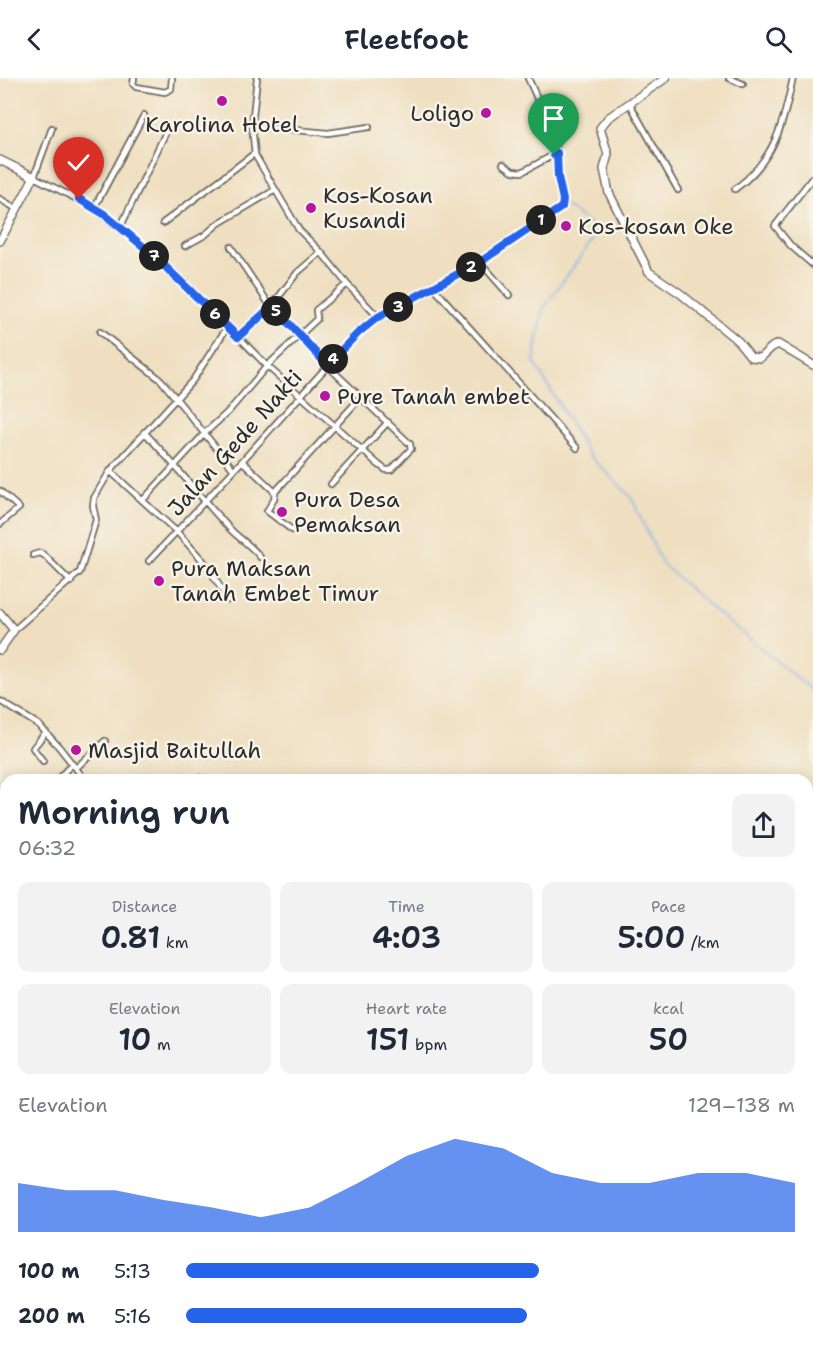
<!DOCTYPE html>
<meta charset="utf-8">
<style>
:root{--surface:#fff;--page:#f2f2f3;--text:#1f2937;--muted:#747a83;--accent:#2563eb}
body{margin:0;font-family:"Shantell Sans",sans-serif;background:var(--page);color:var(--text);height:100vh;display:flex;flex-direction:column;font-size:22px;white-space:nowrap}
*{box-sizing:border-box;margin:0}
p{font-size:20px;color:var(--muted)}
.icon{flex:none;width:33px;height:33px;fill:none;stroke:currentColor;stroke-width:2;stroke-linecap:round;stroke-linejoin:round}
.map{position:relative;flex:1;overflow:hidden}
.side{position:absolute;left:0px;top:696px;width:813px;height:578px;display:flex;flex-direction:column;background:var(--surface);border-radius:18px 18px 0 0;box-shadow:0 3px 15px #0003}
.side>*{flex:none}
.pin{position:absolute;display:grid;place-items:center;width:51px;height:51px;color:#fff;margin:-62px -26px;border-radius:50% 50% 50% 0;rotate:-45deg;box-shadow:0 0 6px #0007}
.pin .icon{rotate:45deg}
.km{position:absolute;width:30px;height:30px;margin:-15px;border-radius:50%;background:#222;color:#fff;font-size:16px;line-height:30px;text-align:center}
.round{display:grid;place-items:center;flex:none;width:63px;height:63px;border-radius:12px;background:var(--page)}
.summary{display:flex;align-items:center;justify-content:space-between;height:102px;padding:0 18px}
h1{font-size:33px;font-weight:600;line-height:45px}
.stats{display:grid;grid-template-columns:repeat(3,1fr);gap:9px;height:102px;padding:6px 18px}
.stats div{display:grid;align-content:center;border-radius:12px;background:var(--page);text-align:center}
.stats b{font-size:30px;font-weight:600}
.stats small{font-size:16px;font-weight:400}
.stats p{font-size:16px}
.chart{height:168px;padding:12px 18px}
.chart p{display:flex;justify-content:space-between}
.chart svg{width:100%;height:108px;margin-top:6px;fill:var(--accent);opacity:.7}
ul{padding:0 18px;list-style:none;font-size:20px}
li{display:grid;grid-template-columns:96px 72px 1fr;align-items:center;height:45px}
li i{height:15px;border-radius:8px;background:var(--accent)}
header{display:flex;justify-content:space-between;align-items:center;height:78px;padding:0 18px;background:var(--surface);font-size:27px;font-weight:600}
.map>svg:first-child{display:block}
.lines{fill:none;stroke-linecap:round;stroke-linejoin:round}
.stream{stroke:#7caee8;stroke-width:1.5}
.street-casing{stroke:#706a5f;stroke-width:8}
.secondary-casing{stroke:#706a5f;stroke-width:10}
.street{stroke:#fff;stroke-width:4.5}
.secondary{stroke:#fff;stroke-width:7}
.route-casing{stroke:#fff;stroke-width:12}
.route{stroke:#2563eb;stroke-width:8}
.poi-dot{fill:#b5179e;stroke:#f7f3e8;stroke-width:2}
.labels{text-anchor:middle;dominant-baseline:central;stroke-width:5;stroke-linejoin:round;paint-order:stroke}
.poi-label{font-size:22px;fill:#2b2b2b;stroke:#f7f3e8;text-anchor:start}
.street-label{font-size:22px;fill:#2b2b2b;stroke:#f7f3e8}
</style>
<header><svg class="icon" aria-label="back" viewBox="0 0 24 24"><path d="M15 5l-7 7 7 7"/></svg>Fleetfoot<svg class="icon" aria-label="search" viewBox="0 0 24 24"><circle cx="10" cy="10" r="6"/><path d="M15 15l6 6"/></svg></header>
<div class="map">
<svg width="813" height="1273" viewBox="0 0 813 1273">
<rect width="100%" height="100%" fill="#f7f3e8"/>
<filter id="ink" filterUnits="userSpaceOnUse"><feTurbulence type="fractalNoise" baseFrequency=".0167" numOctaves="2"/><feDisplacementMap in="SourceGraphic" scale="12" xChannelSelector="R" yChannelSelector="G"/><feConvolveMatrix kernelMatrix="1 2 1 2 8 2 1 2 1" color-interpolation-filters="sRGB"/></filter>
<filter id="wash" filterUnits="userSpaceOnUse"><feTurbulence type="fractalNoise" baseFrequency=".008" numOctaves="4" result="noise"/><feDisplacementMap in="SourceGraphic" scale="24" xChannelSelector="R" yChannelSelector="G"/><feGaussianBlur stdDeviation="1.35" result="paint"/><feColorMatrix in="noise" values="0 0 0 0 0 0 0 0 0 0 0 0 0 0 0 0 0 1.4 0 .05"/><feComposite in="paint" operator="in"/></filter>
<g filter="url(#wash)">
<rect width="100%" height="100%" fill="#efdfc0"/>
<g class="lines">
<path class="stream" d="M 534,17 L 551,76
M 552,81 L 556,96
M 558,110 L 560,123
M 563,126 L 599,153 L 543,231 L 534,284 L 589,377 L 631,419 L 662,486 L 720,537 L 813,613"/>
</g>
</g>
<g filter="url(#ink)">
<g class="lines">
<defs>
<path id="street" d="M 134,0 L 133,6 L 136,9 L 165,14 L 171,11 L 172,0
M 257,0 L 252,48 L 255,77 L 299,152 L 321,174 L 347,206 L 378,239
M 729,0 L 743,6
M 630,26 L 678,112
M 252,48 L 328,55 L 369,49
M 52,50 L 34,99 L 94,130 L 150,174 L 228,248 L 267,288 L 379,387 L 386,392 L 391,392 L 411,371 L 410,366 L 331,291 L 283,239 L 271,229 L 231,169
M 503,86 L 513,93 L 522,94 L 557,75
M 813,99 L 775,148 L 791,168 L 813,187
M 735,111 C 775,82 783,46 793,0
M 0,121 L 17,131
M 94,130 L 144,37
M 163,145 L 255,75
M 120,150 L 166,54
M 185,168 L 205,157 L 219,145 L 275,112
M 480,184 L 509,217
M 434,210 L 577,370
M 100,254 L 161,302 L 234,392
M 238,259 L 271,229 L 297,195 L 321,174
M 144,354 C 175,386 202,422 232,453 C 241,462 252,468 260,479
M 242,383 L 275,414
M 110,393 L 177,454 L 206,486 L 228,522
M 331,406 L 388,344
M 0,413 L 19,430 L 0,446
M 275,414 L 361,319
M 275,414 L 274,421 L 267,433 L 292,452
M 143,422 L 205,355 L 229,333 L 267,288 L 317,241 L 316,232 L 347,206
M 33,477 L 40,475 L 44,477 L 71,504
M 149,483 L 234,392 L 358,254 L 378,239 L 480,184 L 562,129 L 563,122 L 558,99 L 558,80 L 553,56 L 528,0
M 14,552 L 80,494 L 96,442 L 93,428 L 94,420 L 110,393 L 193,302 L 228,248
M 0,623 L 39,647 L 59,669 L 85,702
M 43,683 L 33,670 L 46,654
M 76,690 L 105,663
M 57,702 L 72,686
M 198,702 L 200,700
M 0,964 L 6,967
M 807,1244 L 813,1250
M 646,1268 L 653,1273"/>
<path id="secondary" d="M 666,0 L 608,40 L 600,50 L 608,76 L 604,91 L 609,115 L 649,194 L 681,216 L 738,263 L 751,279 L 760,280 L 772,269 L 778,266 L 813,287
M 0,82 L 34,99 L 0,163
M 0,535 L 14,552 L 0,572"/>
</defs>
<use href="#street" class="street-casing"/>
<use href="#secondary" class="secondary-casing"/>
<use href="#street" class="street"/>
<use href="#secondary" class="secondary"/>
</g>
</g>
<g class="lines" filter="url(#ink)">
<defs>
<path id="route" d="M 79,121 L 104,136 L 150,174 L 238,259 L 271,229 L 283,239 L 327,287 L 358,255 L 378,239 L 480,184 L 562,129 L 563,122 L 558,99 L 557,75 L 554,77"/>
</defs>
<use href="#route" class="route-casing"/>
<use href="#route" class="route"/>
</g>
<g class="poi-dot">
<circle cx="222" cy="23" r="6"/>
<circle cx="486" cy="35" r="6"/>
<circle cx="311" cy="130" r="6"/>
<circle cx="566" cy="148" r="6"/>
<circle cx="325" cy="318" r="6"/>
<circle cx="282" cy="434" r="6"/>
<circle cx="159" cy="503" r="6"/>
<circle cx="76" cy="672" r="6"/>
</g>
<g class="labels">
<g class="poi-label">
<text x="474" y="35" text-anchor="end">Loligo</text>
<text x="222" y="46" text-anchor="middle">Karolina Hotel</text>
<text x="323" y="117">Kos-Kosan<tspan x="323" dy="25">Kusandi</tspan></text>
<text x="578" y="148">Kos-kosan Oke</text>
<text x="337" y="318">Pure Tanah embet</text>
<text x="294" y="421">Pura Desa<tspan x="294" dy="25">Pemaksan</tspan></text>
<text x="171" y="490">Pura Maksan<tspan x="171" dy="25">Tanah Embet Timur</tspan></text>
<text x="88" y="672">Masjid Baitullah</text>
</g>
<g class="street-label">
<text transform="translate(235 365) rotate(-48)">Jalan Gede Nakti</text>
</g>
</g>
</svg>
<div class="pin" style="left:554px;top:77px;background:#1e9e55"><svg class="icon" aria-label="arrive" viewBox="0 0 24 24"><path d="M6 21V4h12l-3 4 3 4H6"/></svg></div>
<div class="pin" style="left:79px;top:121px;background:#d93025"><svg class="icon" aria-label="check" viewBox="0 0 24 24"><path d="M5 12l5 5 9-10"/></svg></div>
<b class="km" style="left:541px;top:142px">1</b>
<b class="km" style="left:471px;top:189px">2</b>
<b class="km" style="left:398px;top:229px">3</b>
<b class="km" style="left:333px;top:281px">4</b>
<b class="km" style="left:276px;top:233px">5</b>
<b class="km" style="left:215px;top:236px">6</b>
<b class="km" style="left:154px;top:178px">7</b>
<section class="side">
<div class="summary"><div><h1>Morning run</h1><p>06:32</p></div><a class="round"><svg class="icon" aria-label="share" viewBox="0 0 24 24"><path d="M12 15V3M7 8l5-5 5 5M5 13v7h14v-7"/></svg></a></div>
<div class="stats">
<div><p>Distance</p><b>0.81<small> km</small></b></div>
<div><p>Time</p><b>4:03</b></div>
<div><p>Pace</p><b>5:00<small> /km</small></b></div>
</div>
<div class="stats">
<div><p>Elevation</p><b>10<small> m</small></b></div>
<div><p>Heart rate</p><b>151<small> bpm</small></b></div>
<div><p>kcal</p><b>50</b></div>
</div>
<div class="chart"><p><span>Elevation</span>129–138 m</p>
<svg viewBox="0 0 160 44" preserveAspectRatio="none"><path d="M0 44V24L10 27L20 27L30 31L40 34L50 38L60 34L70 24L80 13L90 6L100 10L110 20L120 24L130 24L140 20L150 20L160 24V44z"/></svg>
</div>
<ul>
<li><b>100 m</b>5:13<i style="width:58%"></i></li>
<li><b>200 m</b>5:16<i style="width:56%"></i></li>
</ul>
</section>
</div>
